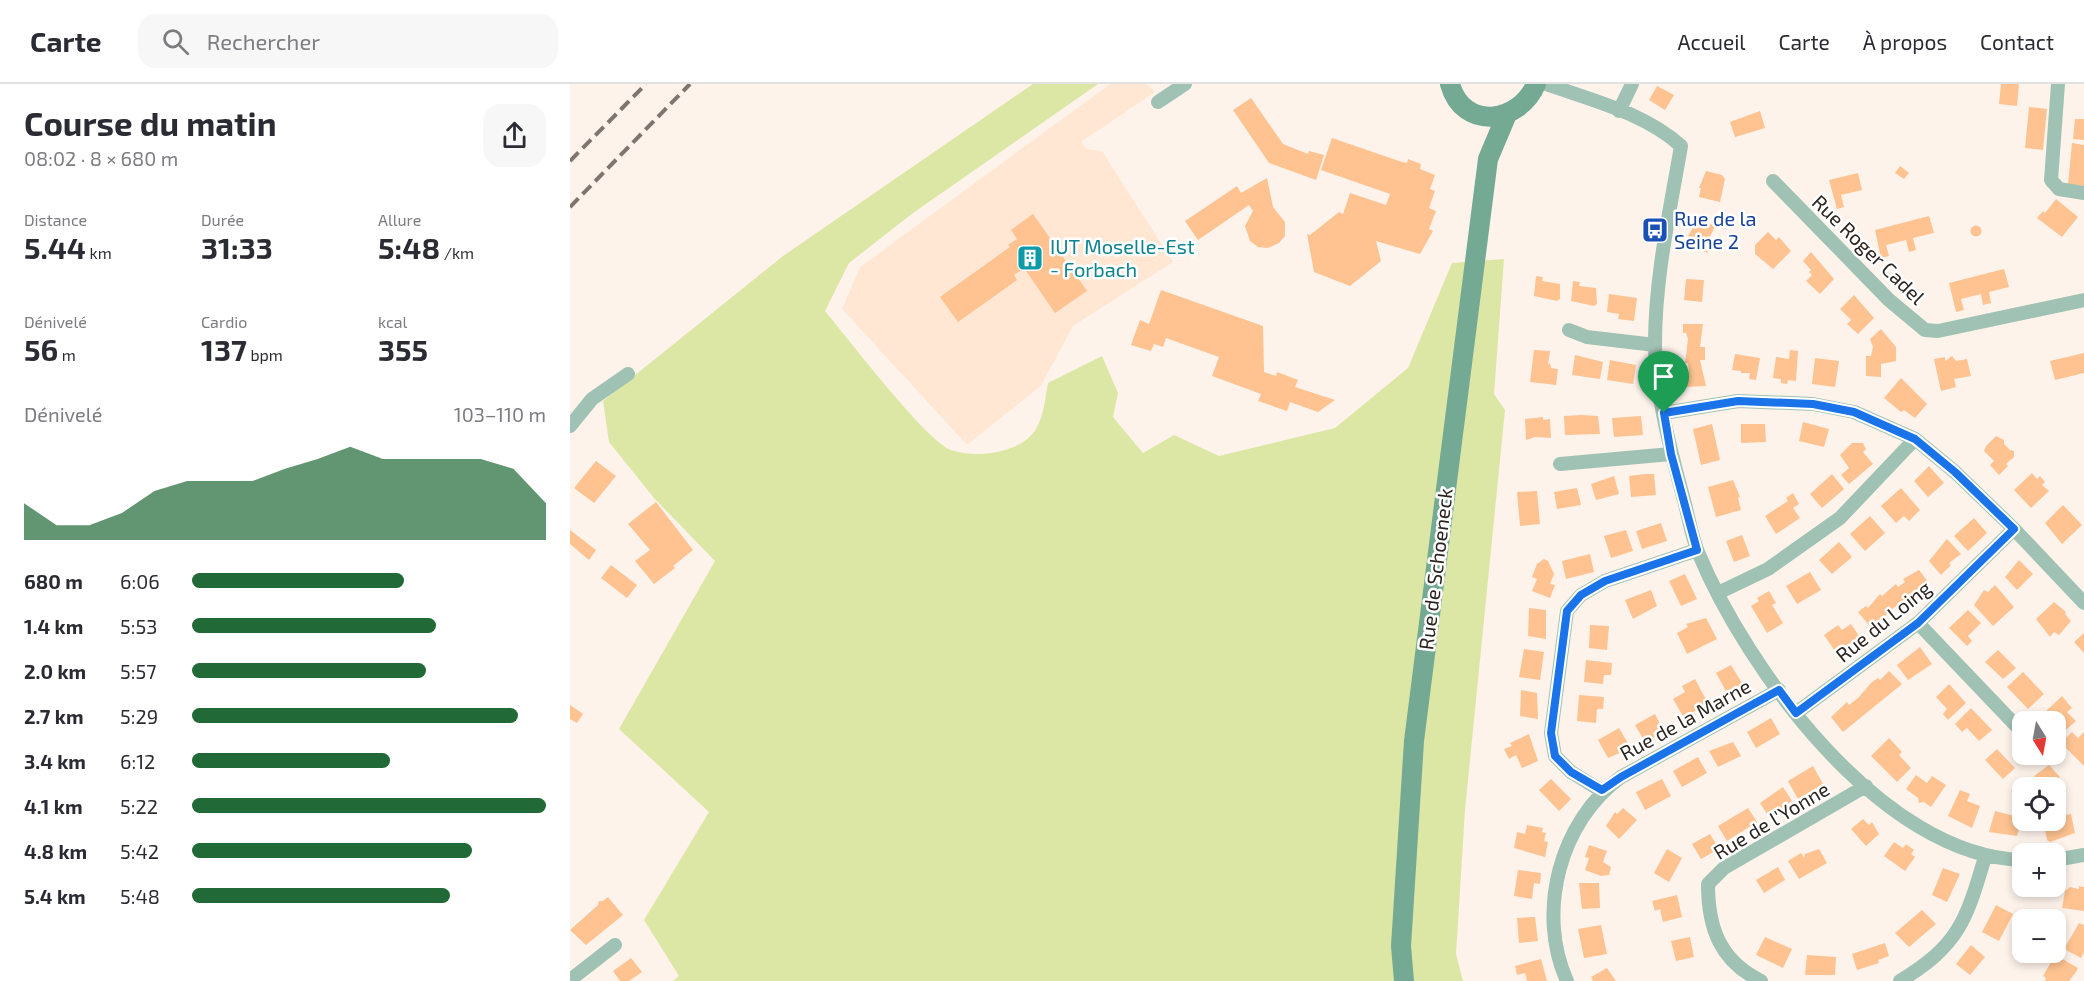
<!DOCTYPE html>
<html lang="fr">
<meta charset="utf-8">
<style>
:root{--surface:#fff;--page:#f7f7f7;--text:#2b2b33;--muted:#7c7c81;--line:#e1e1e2;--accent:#216936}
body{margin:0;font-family:"Exo 2",sans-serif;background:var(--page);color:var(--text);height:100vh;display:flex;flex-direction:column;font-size:22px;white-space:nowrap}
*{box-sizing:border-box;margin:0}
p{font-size:20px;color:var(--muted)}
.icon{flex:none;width:33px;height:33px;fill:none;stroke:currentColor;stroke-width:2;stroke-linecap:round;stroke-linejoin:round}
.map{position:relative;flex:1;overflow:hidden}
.sheet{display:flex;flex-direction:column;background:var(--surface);width:570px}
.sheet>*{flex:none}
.needle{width:39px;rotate:169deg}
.controls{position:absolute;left:1442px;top:627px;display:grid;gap:12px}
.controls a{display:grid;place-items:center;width:54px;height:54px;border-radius:12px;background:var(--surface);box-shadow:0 3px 9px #0003;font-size:30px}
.pin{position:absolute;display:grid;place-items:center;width:51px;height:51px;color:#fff;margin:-62px -26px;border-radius:50% 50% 50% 0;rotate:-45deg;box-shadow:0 0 6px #0007}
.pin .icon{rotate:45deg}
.round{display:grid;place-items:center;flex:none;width:63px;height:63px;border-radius:18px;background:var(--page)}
.overview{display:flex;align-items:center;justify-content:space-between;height:102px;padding:0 24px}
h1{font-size:33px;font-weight:700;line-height:45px}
.figures{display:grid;grid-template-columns:repeat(3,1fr);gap:9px;height:102px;padding:6px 24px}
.figures div{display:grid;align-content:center}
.figures b{font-size:30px;font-weight:700}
.figures small{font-size:16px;font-weight:400}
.figures p{font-size:16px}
.chart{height:168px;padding:12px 24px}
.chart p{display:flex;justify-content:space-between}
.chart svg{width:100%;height:108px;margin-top:6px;fill:var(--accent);opacity:.7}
ul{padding:0 24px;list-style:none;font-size:20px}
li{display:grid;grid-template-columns:96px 72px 1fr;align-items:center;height:45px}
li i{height:15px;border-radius:8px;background:var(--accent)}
header{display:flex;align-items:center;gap:36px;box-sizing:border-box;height:84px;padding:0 30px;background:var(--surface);border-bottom:2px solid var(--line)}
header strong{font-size:28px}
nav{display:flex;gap:33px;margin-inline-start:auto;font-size:21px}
.search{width:420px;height:54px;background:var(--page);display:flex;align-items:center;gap:15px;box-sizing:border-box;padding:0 21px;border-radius:18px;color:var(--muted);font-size:22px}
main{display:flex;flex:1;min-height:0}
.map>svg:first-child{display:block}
.built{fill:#ffe7d4}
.green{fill:#dce6a5}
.building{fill:#fec391}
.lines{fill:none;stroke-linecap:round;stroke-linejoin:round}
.street{stroke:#a0c2b4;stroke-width:14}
.secondary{stroke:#74a994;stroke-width:20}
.rail{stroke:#7e756f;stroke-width:4;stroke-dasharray:12 6;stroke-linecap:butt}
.route-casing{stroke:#fff;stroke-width:12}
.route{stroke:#1a73e8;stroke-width:8}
.labels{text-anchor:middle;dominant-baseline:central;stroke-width:5;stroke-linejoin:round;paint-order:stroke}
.transit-label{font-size:20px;fill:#164399;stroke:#fff;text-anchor:start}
.culture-label{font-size:20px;fill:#0d838f;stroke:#fff;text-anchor:start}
.street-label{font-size:20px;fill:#2a231e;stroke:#fff}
</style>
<header>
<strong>Carte</strong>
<div class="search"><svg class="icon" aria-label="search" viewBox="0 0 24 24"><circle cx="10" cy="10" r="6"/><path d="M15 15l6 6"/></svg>Rechercher</div>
<nav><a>Accueil</a><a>Carte</a><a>À propos</a><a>Contact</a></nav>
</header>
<main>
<section class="sheet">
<div class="overview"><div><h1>Course du matin</h1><p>08:02 · 8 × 680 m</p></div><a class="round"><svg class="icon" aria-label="share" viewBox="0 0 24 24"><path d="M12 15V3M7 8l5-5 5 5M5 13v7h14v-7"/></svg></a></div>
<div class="figures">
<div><p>Distance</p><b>5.44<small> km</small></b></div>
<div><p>Durée</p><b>31:33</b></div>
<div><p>Allure</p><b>5:48<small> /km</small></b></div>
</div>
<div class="figures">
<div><p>Dénivelé</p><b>56<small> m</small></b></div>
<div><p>Cardio</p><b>137<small> bpm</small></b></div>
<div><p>kcal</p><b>355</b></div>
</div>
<div class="chart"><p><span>Dénivelé</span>103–110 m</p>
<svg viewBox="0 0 160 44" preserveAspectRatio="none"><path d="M0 44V29L10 38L20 38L30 33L40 24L50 20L60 20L70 20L80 15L90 11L100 6L110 11L120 11L130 11L140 11L150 15L160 29V44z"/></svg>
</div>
<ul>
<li><b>680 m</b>6:06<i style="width:60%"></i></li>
<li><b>1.4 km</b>5:53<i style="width:69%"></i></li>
<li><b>2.0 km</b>5:57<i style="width:66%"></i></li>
<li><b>2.7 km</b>5:29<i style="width:92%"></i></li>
<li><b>3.4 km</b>6:12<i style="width:56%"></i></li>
<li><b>4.1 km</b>5:22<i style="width:100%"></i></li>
<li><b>4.8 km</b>5:42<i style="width:79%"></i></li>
<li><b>5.4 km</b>5:48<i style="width:73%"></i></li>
</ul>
</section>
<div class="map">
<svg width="1514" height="897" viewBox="0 0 1514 897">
<rect width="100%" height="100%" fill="#fef3eb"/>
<path class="built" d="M 540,0 L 577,0 L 585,8 L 511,58 L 517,65 L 532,67 L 603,178 L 503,242 L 471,302 L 397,361 L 272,225 L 290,183 Z"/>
<path class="green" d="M 463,0 L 528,0 L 343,129 L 279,179 L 255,227 C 277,253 356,357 381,366 C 396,371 417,371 431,367 C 471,357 472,335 478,299 L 532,272 L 548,309 L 543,333 L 573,369 L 604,351 L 649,372 L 765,344 L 838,284 L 882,179 L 934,175 L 924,310 L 935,326 L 895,726 L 886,870 L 893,897 L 103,897 L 109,892 L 74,836 L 139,728 L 49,645 L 145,477 L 84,414 L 39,358 L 33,317 L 213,172 Z"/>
<path class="building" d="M 1431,0 L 1449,0 L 1447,22 L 1429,20 Z
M 1087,2 L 1104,11 L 1095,26 L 1079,16 Z
M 681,14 L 713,60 L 738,70 L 739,67 L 754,71 L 746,96 L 699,79 L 663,26 Z
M 1459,23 L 1477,25 L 1473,66 L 1455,64 Z
M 1190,27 L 1195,44 L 1165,53 L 1160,38 Z
M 1505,35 L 1514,35 L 1514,56 L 1503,55 Z
M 762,54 L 832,78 L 837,79 L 838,75 L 851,80 L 850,85 L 865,91 L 860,105 L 865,107 L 859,124 L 866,127 L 859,145 L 863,147 L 850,170 L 806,157 L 811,177 L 780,202 L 744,188 L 737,150 L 740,151 L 769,128 L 773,130 L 780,109 L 816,121 L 820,110 L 751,86 Z
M 1502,59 L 1514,61 L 1514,102 L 1498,101 Z
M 1330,82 L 1339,89 L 1334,95 L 1325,89 Z
M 1136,87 L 1152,91 L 1155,95 L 1150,118 L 1129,113 L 1131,104 L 1129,104 Z
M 1288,89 L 1292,106 L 1271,111 L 1274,123 L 1267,125 L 1259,96 Z
M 697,94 L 703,123 L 715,138 L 715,152 L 709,159 L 698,164 L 688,163 L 680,157 L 675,142 L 683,127 L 679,121 L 628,156 L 615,137 L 667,102 L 671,109 Z
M 1486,115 L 1508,133 L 1492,153 L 1467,134 L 1473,127 L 1475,129 Z
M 463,130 L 517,207 L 485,229 L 454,184 L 444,191 L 447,196 L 388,238 L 370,213 L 440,163 L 438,161 L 447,155 L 441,146 Z
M 1359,132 L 1364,149 L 1343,154 L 1346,166 L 1339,168 L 1336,156 L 1316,161 L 1319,172 L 1311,174 L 1305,146 Z
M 1128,135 L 1145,142 L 1139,155 L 1142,156 L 1137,169 L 1117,159 L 1120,153 L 1118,152 Z
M1400.5 147a5.5 5.5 0 1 1 11 0a5.5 5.5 0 1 1-11 0Z
M 1198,148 L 1206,156 L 1209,153 L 1221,167 L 1203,185 L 1185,170 L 1185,161 Z
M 1241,168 L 1264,195 L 1250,210 L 1236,197 L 1242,191 L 1239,188 L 1241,186 L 1233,177 Z
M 1434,185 L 1439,203 L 1419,208 L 1421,219 L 1413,221 L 1411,210 L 1391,215 L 1394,226 L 1386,228 L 1379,199 Z
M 966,192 L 973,193 L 972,197 L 990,200 L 990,215 L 987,217 L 964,212 Z
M 1116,195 L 1134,196 L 1132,218 L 1114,216 Z
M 1003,197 L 1010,198 L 1009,202 L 1026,204 L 1027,220 L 1024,222 L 1001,217 Z
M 591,206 L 693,242 L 694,288 L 706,292 L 707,288 L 728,296 L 725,303 L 765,316 L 748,328 L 720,318 L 717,327 L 688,317 L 691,310 L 642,292 L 649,273 L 596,254 L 593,263 L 584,260 L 581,267 L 561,261 L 570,236 L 579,240 Z
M 1039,210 L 1067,214 L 1064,237 L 1048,235 L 1049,230 L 1037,228 Z
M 1284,211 L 1304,234 L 1288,250 L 1277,240 L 1281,236 L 1270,225 Z
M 1113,240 L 1133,240 L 1130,263 L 1135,263 L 1135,276 L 1130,276 L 1136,302 L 1115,303 L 1115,294 L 1119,288 L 1118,279 L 1115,279 L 1118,255 L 1116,249 L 1113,249 Z
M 1311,245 L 1326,263 L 1326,277 L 1311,280 L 1311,293 L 1296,292 L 1296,272 L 1301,272 L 1303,263 L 1300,255 Z
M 964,266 L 980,267 L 978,281 L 980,279 L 981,284 L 988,285 L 986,301 L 960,298 Z
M 1220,266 L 1228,267 L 1226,297 L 1218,296 L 1217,300 L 1211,299 L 1211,295 L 1203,294 L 1206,273 L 1219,275 Z
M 1514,269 L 1514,289 L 1485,296 L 1480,277 Z
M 1165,270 L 1190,274 L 1186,296 L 1179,295 L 1180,289 L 1171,289 L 1171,287 L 1162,286 Z
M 1005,271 L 1033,278 L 1030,295 L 1002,291 Z
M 1382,272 L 1386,277 L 1397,275 L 1401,292 L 1384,295 L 1386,303 L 1371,307 L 1364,275 L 1375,273 L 1375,277 Z
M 1245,274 L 1269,277 L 1265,303 L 1242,300 Z
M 1040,276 L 1066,281 L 1063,300 L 1037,296 Z
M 1331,294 L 1357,320 L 1345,334 L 1334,326 L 1331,328 L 1314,314 Z
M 1011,331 L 1028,332 L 1030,350 L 995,351 L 994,332 Z
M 1071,332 L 1073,351 L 1044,353 L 1042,334 Z
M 973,333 L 973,336 L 980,335 L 981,354 L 965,353 L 956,356 L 955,335 Z
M 1233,338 L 1259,345 L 1254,363 L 1229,357 Z
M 1142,340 L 1150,376 L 1131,381 L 1123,345 Z
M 1171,340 L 1195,340 L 1196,358 L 1171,359 Z
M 1426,352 L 1434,356 L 1434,360 L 1440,366 L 1444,367 L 1444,373 L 1436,380 L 1438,382 L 1429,391 L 1420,381 L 1424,377 L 1414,367 L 1416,362 Z
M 1282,359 L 1293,359 L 1296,365 L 1293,368 L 1303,380 L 1279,400 L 1271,391 L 1279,384 L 1270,371 Z
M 26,377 L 46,392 L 24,419 L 4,404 Z
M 1359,382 L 1374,399 L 1358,413 L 1344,397 Z
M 1462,389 L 1467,395 L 1470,392 L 1475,398 L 1472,401 L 1479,407 L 1461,424 L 1444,406 Z
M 1075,390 L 1084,390 L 1086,411 L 1061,413 L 1059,392 Z
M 1262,390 L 1274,405 L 1252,424 L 1240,410 Z
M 1044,392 L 1049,410 L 1026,416 L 1021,400 Z
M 1163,396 L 1170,413 L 1168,414 L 1171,426 L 1146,433 L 1138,403 Z
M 1007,404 L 1011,421 L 987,425 L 984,408 Z
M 1331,404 L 1350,426 L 1339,437 L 1334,432 L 1326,439 L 1311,422 Z
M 967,407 L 970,440 L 950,442 L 947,408 Z
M 1223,409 L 1229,420 L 1223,424 L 1230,434 L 1206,450 L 1195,432 L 1218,417 L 1216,414 Z
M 86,418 L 123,466 L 103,482 L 105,484 L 84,500 L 65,477 L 80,466 L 58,440 Z
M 1493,421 L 1512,441 L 1492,460 L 1475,439 Z
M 1300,432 L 1315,449 L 1295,467 L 1280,450 Z
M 1404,434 L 1417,449 L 1398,467 L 1384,452 Z
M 1091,439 L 1097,457 L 1072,465 L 1066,447 Z
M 0,446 L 26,466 L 19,476 L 0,460 Z
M 1056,446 L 1063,467 L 1041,474 L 1034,452 Z
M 1172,451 L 1180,472 L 1164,478 L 1156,457 Z
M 1377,455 L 1391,470 L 1379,479 L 1381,481 L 1371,491 L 1359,477 Z
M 1269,458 L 1282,473 L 1262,490 L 1249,476 Z
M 1020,470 L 1024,488 L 996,495 L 992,477 Z
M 974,475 L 978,477 L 984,490 L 980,500 L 985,501 L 980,514 L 962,507 L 967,495 L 962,493 L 967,480 Z
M 1449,476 L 1463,490 L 1447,506 L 1435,493 Z
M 41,481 L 67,501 L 57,514 L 31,494 Z
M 1349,486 L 1359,499 L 1332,524 L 1329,520 L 1322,525 L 1302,545 L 1288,528 L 1296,522 L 1298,524 L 1310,510 L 1312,512 L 1326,500 L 1328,503 L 1335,498 L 1333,495 Z
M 1240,488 L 1251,506 L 1227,520 L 1216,502 Z
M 1115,490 L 1127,515 L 1111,522 L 1099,497 Z
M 1425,501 L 1444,523 L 1423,542 L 1404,521 L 1414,506 L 1418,508 Z
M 1081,506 L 1087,522 L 1063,535 L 1055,516 Z
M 1199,507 L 1206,519 L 1202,521 L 1213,539 L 1197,549 L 1181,522 L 1189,517 L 1187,514 Z
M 1484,518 L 1496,528 L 1495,530 L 1501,537 L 1489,551 L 1484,548 L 1480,553 L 1466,535 Z
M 959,524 L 976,526 L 976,555 L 958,552 Z
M 1398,526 L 1411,539 L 1398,552 L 1402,557 L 1397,562 L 1379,544 Z
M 1136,534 L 1147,555 L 1117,570 L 1107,549 L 1118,543 L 1116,540 Z
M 1281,540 L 1292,556 L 1281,564 L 1280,569 L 1276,568 L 1269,573 L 1254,551 L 1268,541 L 1272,546 Z
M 1020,541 L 1039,542 L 1037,566 L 1019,564 Z
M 1514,549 L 1514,569 L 1504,558 Z
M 1350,563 L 1362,580 L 1338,596 L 1327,581 Z
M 954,565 L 974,568 L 970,596 L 949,593 Z
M 1428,566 L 1446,584 L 1433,595 L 1415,578 Z
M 1016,576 L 1042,579 L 1041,591 L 1034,591 L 1033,600 L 1014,598 Z
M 1161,581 L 1175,604 L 1159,613 L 1146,589 Z
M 1319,587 L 1332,600 L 1273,648 L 1261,633 L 1277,618 L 1279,621 L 1288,614 L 1302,598 L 1308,594 L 1310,596 Z
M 1453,588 L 1474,610 L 1458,625 L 1437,603 Z
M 1125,595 L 1138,619 L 1114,634 L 1103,615 L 1115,608 L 1112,602 Z
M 1379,600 L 1396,619 L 1378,636 L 1373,630 L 1377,625 L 1366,613 Z
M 951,606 L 967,609 L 968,635 L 950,632 Z
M 1009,611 L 1034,613 L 1033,625 L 1027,625 L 1026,639 L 1007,637 Z
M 1492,612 L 1502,624 L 1497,628 L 1506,637 L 1490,651 L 1485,645 L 1485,638 L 1478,638 L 1472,631 Z
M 0,621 L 13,630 L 7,639 L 0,635 Z
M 1401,624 L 1422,646 L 1409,657 L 1397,644 L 1392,648 L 1385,640 Z
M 1085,630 L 1092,644 L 1083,649 L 1085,653 L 1075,658 L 1065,641 Z
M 1201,634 L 1210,650 L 1186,664 L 1177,648 Z
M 1049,644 L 1061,664 L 1038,674 L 1028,656 Z
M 1502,648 L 1508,654 L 1514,648 L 1514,682 L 1491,659 Z
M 959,650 L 968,677 L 952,684 L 946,671 L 939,675 L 934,665 L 942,662 L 940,659 Z
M 1319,654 L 1332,668 L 1329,671 L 1341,684 L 1327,698 L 1301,672 Z
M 1163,658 L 1171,672 L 1148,683 L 1139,667 Z
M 1427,665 L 1445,684 L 1433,695 L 1415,676 Z
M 1128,673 L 1137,689 L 1112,703 L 1103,687 Z
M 1479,681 L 1490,693 L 1478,704 L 1474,704 L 1464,692 Z
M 1243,682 L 1253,700 L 1228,715 L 1218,697 Z
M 1346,691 L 1357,699 L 1362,692 L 1376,701 L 1361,723 L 1354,718 L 1349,719 L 1348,714 L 1336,705 Z
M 981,695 L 1001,715 L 989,727 L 969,706 Z
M 1092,695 L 1101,712 L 1075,726 L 1066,708 Z
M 1213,703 L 1222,717 L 1200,735 L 1190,719 Z
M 1390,706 L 1400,710 L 1397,717 L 1410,722 L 1402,744 L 1378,732 Z
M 1053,724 L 1067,736 L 1049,755 L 1036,742 L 1045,728 L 1047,730 Z
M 1178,724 L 1187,738 L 1157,757 L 1148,742 Z
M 1425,727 L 1452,734 L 1447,752 L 1419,748 Z
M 1501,730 L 1505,749 L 1480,758 L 1477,756 L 1473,736 L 1485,736 L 1485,733 Z
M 1293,735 L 1299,741 L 1302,738 L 1309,750 L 1296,762 L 1281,745 Z
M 957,741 L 973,744 L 972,748 L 976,749 L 974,757 L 978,758 L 975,773 L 944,764 L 947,748 L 955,750 Z
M 1140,750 L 1149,765 L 1131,775 L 1122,760 Z
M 1324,758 L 1333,764 L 1336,760 L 1344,766 L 1341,770 L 1345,773 L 1335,787 L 1314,772 Z
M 1019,761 L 1037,767 L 1033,778 L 1041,783 L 1039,791 L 1031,792 L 1015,786 L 1019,774 L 1015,773 Z
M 1097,765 L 1112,774 L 1099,798 L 1084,789 Z
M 1249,765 L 1257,779 L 1229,795 L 1218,777 L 1231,769 L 1234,774 L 1235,770 Z
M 1208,783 L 1215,796 L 1194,809 L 1186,796 Z
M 1373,784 L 1390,790 L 1377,818 L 1362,811 Z
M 948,786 L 971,789 L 970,800 L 964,799 L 962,815 L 944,812 Z
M 1009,799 L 1029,799 L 1030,824 L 1012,825 Z
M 1509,802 L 1514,803 L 1514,827 L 1492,824 L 1495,807 L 1500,803 L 1509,805 Z
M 1107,811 L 1112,833 L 1093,838 L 1090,825 L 1085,827 L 1082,817 Z
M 38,813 L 53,831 L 16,861 L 0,846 L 28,821 L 29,817 L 33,817 Z
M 1426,821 L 1443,830 L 1429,857 L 1412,848 Z
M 1352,826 L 1366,840 L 1339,863 L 1325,849 Z
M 965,833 L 968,857 L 949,859 L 947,834 Z
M 1509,839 L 1514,841 L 1514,868 L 1511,874 L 1494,865 Z
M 1031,841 L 1037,870 L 1014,874 L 1008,845 Z
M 1120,853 L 1124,873 L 1106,877 L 1101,857 Z
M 1195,853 L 1222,865 L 1213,884 L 1186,871 Z
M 1315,859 L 1319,872 L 1308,876 L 1309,879 L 1287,886 L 1282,870 Z
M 1401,861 L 1415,873 L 1400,891 L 1386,880 Z
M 1237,871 L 1266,873 L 1265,891 L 1235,891 Z
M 1489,873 L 1508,884 L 1506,888 L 1499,897 L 1475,897 L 1476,894 L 1473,892 L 1481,878 L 1485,879 Z
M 61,874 L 72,888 L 59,897 L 50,897 L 43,887 Z
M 971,875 L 977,897 L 957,897 L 955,889 L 947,891 L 945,882 Z
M 1037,884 L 1046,897 L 1023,897 L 1021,893 Z"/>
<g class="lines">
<path class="street" d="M 976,0 C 1021,16 1075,29 1111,62 C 1100,127 1085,193 1085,260 C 1085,309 1102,372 1115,420 C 1119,436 1122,453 1128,468 C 1177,586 1312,772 1452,776
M 1488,0 L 1481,96 L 1489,105 L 1514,109
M 588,18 L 615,0
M 1049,27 L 1062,0
M 1203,97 L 1319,216 L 1355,246 L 1368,247 L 1514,216
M 999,246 L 1017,253 L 1085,261
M 1094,329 L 1168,317 L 1243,320 L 1284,328 L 1345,355 L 1385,388 L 1444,445 L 1514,519
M 0,342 L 22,315 L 58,290
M 990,380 L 1101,370
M 1148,509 L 1198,485 L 1270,434 L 1345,355
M 1348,539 L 1452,648
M 1226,629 L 1348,539 L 1444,445
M 1032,707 L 1001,688 L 985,672 L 981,649 L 997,527 L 1011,511 L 1035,497 L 1127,466
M 1485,776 L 1514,771
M 0,896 L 45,861
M 997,897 C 966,828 990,737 1051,693 L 1209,606
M 1191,897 C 1150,877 1138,844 1138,800 L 1154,784 L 1296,702
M 1330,897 C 1389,861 1396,837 1415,773"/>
<path class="secondary" d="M 880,0 C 893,47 949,40 966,0
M 834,897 L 831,862 L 844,657 L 918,75 L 937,30"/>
<path class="rail" d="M 0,77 L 76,0
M 0,123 L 120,0"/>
</g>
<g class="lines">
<defs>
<path id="route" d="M 1168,317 L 1243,320 L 1284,328 L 1345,355 L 1385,388 L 1444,445 L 1348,539 L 1226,629 L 1209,606 L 1051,693 L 1032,706 L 1001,688 L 985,672 L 981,649 L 997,527 L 1011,511 L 1035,497 L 1127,466 L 1101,370 L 1094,329 Z"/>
</defs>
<use href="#route" class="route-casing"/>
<use href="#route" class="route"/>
</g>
<defs>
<symbol id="bus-square" viewBox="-11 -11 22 22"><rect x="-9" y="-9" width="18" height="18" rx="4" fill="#1a4fb4" stroke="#fff"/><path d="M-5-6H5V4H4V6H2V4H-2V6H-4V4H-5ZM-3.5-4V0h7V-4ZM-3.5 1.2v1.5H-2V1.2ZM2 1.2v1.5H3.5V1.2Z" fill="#fff"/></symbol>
<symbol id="building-square" viewBox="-11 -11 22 22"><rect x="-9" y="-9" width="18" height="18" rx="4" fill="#0f9aa8" stroke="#fff"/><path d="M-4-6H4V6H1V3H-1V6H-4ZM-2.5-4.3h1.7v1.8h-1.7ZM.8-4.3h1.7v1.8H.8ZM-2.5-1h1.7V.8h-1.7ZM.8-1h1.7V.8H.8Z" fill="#fff"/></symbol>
</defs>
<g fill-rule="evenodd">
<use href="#bus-square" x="1070" y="131" width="30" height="30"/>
<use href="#building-square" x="445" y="159" width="30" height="30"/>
</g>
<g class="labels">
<g class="transit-label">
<text x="1104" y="134">Rue de la<tspan x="1104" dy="23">Seine 2</tspan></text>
</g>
<g class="culture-label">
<text x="480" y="162">IUT Moselle-Est<tspan x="480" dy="23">- Forbach</tspan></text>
</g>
<g class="street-label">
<text transform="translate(1299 165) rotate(44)">Rue Roger Cadel</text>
<text transform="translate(865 485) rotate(-83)">Rue de Schoeneck</text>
<text transform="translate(1313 537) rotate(-39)">Rue du Loing</text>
<text transform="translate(1115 635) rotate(-29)">Rue de la Marne</text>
<text transform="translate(1201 736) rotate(-31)">Rue de l'Yonne</text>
</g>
</g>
</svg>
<div class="controls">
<a><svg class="needle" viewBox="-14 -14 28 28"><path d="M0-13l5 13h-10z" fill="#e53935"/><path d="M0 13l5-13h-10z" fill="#7c7c81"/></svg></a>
<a><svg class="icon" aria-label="locate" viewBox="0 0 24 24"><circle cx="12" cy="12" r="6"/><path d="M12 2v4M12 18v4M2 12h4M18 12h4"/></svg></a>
<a>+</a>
<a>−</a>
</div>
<div class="pin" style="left:1094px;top:329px;background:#1e9e55"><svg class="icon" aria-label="arrive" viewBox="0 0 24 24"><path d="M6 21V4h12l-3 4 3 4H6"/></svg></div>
</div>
</main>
